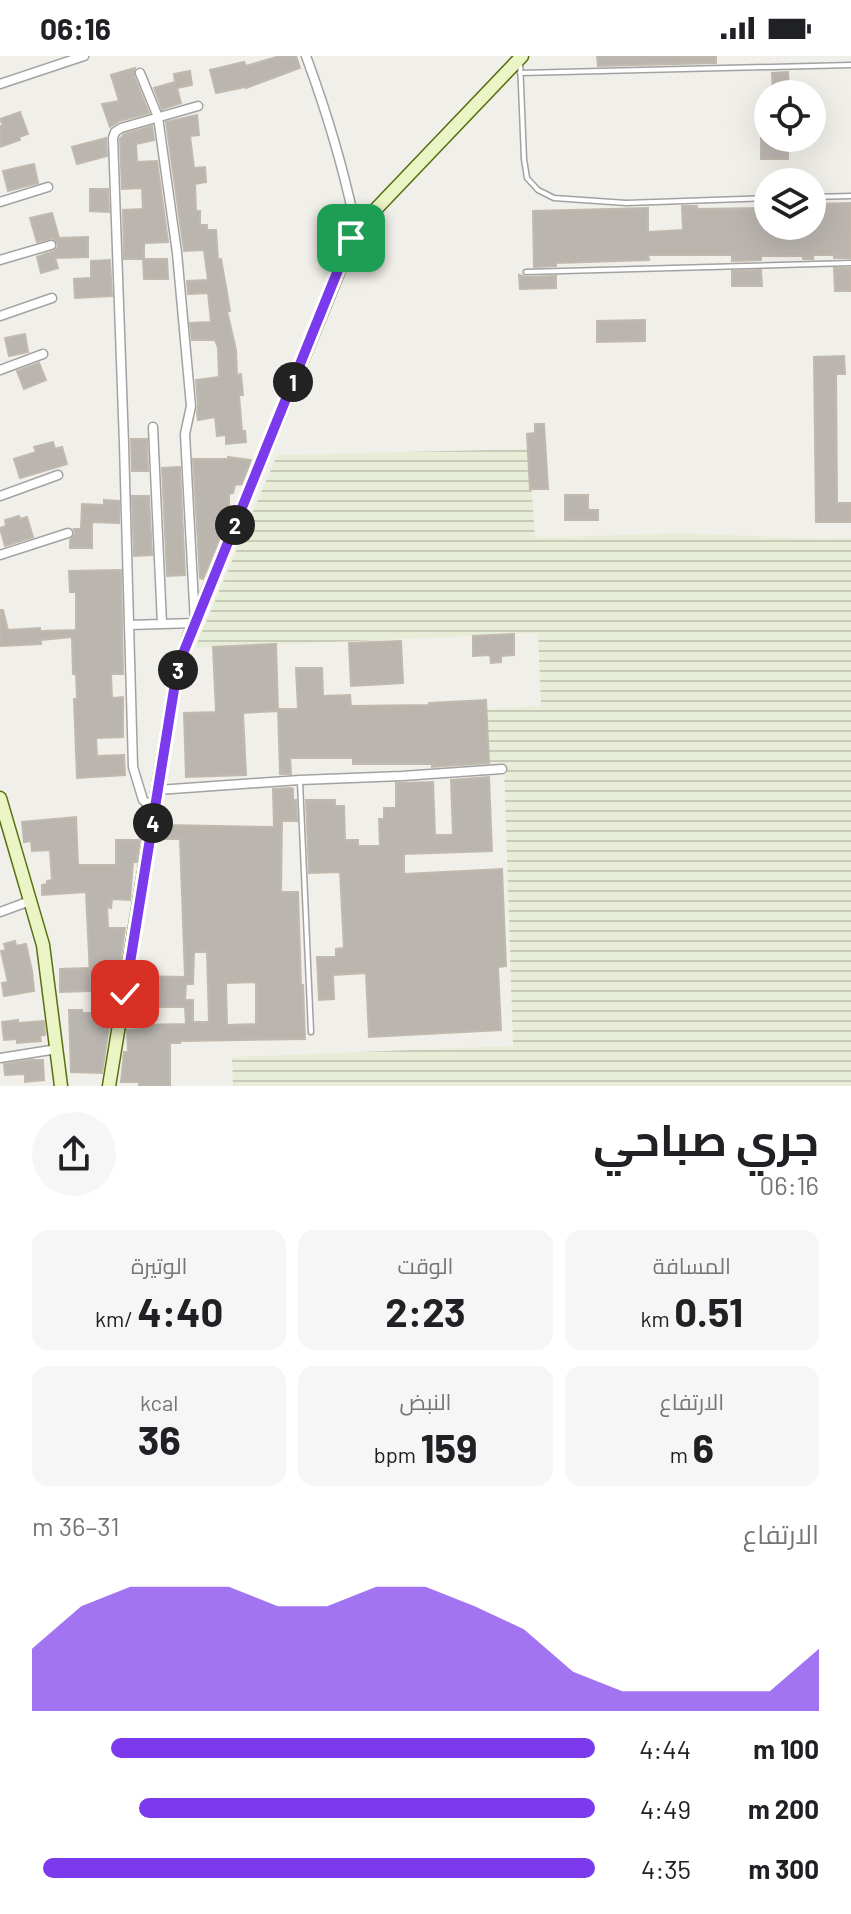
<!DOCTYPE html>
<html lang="ar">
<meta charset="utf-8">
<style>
:root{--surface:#fff;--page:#f6f6f6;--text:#202124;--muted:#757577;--accent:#7c3aed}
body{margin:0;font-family:Barlow,Cairo,sans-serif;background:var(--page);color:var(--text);direction:rtl;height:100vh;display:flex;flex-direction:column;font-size:30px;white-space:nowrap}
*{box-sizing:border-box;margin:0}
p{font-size:26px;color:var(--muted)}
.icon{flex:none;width:44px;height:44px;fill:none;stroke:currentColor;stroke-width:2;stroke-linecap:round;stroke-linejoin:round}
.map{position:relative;height:1030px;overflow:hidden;direction:ltr}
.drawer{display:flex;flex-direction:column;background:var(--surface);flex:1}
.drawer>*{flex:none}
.fabs{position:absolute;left:754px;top:24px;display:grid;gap:16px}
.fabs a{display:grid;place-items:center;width:72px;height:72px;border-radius:50%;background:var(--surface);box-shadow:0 8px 32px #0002;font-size:40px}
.pin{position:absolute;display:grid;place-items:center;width:68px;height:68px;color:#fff;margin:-34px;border-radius:16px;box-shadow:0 4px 12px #0006}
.km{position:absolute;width:40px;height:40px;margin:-20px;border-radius:50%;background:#222;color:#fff;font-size:22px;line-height:40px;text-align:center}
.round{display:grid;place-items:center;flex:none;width:84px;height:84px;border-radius:42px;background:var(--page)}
.head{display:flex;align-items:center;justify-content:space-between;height:136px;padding:0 32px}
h1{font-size:44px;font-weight:700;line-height:60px}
.stats{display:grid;grid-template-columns:repeat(3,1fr);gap:12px;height:136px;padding:8px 32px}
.stats div{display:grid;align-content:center;border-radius:16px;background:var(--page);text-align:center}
.stats b{font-size:40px;font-weight:700}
.stats small{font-size:22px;font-weight:400}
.stats p{font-size:22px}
.chart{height:224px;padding:16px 32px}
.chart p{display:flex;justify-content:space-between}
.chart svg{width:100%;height:144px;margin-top:8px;fill:var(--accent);opacity:.7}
ul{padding:0 32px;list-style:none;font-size:26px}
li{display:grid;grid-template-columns:128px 96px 1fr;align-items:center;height:60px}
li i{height:20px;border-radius:10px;background:var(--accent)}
.status{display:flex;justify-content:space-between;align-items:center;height:56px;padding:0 40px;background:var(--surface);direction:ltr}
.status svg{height:22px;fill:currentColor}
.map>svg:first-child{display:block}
.farmland{fill:url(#farmland-rules)}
.building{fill:#bab5af;stroke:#c1b9ad;stroke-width:2;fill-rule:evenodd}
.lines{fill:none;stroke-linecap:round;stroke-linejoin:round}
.lane-casing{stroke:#a2a2a2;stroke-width:7}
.street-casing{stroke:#a2a2a2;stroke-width:11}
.secondary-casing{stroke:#577011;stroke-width:15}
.lane{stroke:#fff;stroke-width:4}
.street{stroke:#fff;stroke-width:8}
.secondary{stroke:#eaf4c4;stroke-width:12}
.route-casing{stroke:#fff;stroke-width:16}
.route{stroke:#7c3aed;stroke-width:10}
</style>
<div class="status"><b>06:16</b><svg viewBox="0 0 49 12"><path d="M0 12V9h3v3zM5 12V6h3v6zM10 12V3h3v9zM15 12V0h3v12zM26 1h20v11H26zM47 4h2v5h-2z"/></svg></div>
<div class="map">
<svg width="851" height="1030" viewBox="0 0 851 1030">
<defs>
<pattern id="farmland-rules" width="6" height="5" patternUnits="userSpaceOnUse" patternTransform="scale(2)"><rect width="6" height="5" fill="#e8edd7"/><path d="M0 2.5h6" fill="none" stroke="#c7cbb8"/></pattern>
</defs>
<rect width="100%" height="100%" fill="#f1efe9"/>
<path class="farmland" d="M 529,393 L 535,482 L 679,477 L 824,483 L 851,482 L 851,1030 L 233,1030 L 232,1001 L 513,990 L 504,708 L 436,707 L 431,657 L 541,650 L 538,577 L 195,592 L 277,399 Z"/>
<path class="building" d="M 280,0 L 296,0 L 300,12 L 246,32 L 245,31 L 216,37 L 210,14 L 244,6 L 246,10 Z
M 597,0 L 716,0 L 716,7 L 598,10 Z
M 135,12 L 134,20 L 149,57 L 119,65 L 110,71 L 102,48 L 119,45 L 111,19 Z
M 190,15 L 192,29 L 177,32 L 181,47 L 162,53 L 154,32 L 175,26 L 174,18 Z
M 788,16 L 789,34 L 787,34 L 787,38 L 773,38 L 772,17 Z
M 20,56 L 28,78 L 19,81 L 20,84 L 0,91 L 0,70 L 3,69 L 0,63 Z
M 197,59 L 199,79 L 190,80 L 194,112 L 205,111 L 206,126 L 195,128 L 196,155 L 200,155 L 200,169 L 207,169 L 207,174 L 216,174 L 218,204 L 221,203 L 226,231 L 230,255 L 227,255 L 236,294 L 237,319 L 241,318 L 243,339 L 239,339 L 242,375 L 245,375 L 246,386 L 226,388 L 226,379 L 217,380 L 215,361 L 198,364 L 197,357 L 198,349 L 196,324 L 219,321 L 218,292 L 215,284 L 192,284 L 190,267 L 211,266 L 208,237 L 188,238 L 187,225 L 208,224 L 204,194 L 184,195 L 166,66 Z
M 152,70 L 154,84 L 136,88 L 137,106 L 157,105 L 168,186 L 144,187 L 144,203 L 124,203 L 123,154 L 143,153 L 142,132 L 122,133 L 120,83 L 124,78 Z
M 106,82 L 107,100 L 77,108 L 72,91 Z
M 761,82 L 788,82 L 788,103 L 761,103 Z
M 34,108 L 38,127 L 8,135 L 3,115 Z
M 90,133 L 108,133 L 109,156 L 90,155 Z
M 851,147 L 851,202 L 834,202 L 834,199 L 813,199 L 813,203 L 803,203 L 803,200 L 761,200 L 761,204 L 732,205 L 732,199 L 648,199 L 649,204 L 556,207 L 556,210 L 534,211 L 533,155 L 648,152 L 648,176 L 683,174 L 682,150 L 697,150 L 697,153 L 768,152 L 768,170 L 812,170 L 812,148 Z
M 52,157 L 59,182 L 88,181 L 88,201 L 55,202 L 58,212 L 41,217 L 37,201 L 54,195 L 58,191 L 58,188 L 52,182 L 37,186 L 30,162 Z
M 143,203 L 167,203 L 168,223 L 144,223 Z
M 110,204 L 112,240 L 75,242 L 74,223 L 91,222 L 91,205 Z
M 834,212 L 851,212 L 851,235 L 835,235 Z
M 761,214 L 762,230 L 732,230 L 732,215 Z
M 519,219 L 526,221 L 556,220 L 556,232 L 520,233 Z
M 645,264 L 645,285 L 597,286 L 597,265 Z
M 25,278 L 28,296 L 9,300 L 5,282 Z
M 844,300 L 845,318 L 836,318 L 837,447 L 851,447 L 851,466 L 816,466 L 814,301 Z
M 39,307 L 46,324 L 24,333 L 17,315 Z
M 535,368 L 544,368 L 548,433 L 530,433 L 527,378 L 535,377 Z
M 131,383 L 147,383 L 148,415 L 132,415 Z
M 53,386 L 55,393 L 62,391 L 67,408 L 20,422 L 14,403 L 36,396 L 34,391 Z
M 228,401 L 251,404 L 242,428 L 235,429 L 233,437 L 229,438 L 229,460 L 203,523 L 200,522 L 193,403 L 228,403 Z
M 180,411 L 185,519 L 167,520 L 162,412 Z
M 565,439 L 588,439 L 588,454 L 598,454 L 598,464 L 565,464 Z
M 132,440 L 149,440 L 152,499 L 134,500 Z
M 104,444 L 119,445 L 119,467 L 92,466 L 92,492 L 70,492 L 70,484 L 75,478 L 74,473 L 81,473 L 82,448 L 104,449 Z
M 19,460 L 20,463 L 27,461 L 33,481 L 5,490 L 0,472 L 6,470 L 5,464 Z
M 121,514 L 123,618 L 111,618 L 112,642 L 123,641 L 123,681 L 96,682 L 97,700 L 124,699 L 125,719 L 77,722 L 74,643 L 77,643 L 76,618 L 73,618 L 72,581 L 41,584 L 41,588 L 0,590 L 0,554 L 3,554 L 8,574 L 40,572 L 40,575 L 76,574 L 76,536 L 70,536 L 69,515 Z
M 514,578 L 514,599 L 501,600 L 501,606 L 491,607 L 490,599 L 473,600 L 473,580 Z
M 401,585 L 403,627 L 351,630 L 349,587 Z
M 276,588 L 278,655 L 243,657 L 246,719 L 186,721 L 184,657 L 216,656 L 213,591 Z
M 296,612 L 322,612 L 323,640 L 350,639 L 351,650 L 429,649 L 429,647 L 486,644 L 489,707 L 432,711 L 432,708 L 353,708 L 353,702 L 290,702 L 291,718 L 280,718 L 278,653 L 298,653 Z
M 489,721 L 492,795 L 404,798 L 404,818 L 502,813 L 506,910 L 498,911 L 501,974 L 369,981 L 366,917 L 333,919 L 334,943 L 319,944 L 317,901 L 336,901 L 336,893 L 344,892 L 340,816 L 309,817 L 306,744 L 335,744 L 335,750 L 344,750 L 345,784 L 358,784 L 358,790 L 380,790 L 379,763 L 384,763 L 384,752 L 396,752 L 396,727 L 433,726 L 435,779 L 453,779 L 451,724 Z
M 291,732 L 293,733 L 293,744 L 296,744 L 297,765 L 282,765 L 281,836 L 298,836 L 301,929 L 303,929 L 305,983 L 180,985 L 180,987 L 170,987 L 170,1030 L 139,1030 L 139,1026 L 121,1026 L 124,996 L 128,996 L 127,974 L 140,973 L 140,969 L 186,968 L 185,951 L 132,951 L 136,920 L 185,921 L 180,783 L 165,783 L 165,769 L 274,771 L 273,733 ZM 194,896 L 207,896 L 209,966 L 193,966 L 193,944 L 185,944 L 186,928 L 193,928 ZM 256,926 L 256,968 L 227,969 L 226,927 Z
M 76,761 L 78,809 L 116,809 L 116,784 L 140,784 L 137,806 L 133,806 L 130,844 L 112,843 L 111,852 L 107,851 L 108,872 L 125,872 L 120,909 L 110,909 L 110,919 L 90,920 L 86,836 L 42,839 L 42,829 L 47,828 L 47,825 L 52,824 L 50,794 L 32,795 L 31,785 L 24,786 L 22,766 Z
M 15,885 L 16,890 L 26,888 L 32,915 L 34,935 L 4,940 L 2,927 L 8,926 L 1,895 L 6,894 L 4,888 Z
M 90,912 L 90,935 L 60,936 L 60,913 Z
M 69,954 L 82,954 L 82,957 L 111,957 L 102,1017 L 71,1016 Z
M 18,964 L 18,967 L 44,965 L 45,979 L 40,980 L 41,985 L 17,987 L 17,983 L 4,984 L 2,966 Z
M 30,1004 L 43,1004 L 44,1024 L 25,1026 L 25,1018 L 5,1019 L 4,1008 Z"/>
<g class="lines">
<defs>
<path id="lane" d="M 520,5 L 524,103 L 527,122 L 538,134 L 554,142 L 626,147 L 768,142
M 520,17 L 851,9
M 812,141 L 851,140
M 526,216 L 851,207
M 300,726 L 311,976"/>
<path id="street" d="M 306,0 C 326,54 342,107 354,163 L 359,170
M 0,28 L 84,0
M 0,146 L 48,131
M 0,204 L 51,189
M 0,260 L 52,242
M 0,314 L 43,298
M 153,371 L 162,568
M 0,440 L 58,419
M 0,499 L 68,477
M 129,569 L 195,567 L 185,378 L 191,350 L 177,197 L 158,61 L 140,17
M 158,734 L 300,724 L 402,720 L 502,713
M 155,754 L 143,744 L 133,711 L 124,388 L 113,82 L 115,76 L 121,72 L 198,50
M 0,856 L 30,845
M 0,1002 L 57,993"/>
<path id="secondary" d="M 0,742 L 43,889 L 61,1030
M 109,1030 L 176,621 L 189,581 L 355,175 L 522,0"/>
</defs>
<use href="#lane" class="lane-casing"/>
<use href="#street" class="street-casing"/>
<use href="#secondary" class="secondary-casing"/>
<use href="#lane" class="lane"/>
<use href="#street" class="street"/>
<use href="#secondary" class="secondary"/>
</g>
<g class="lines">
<defs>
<path id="route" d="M 125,938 L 176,621 L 182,600 L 351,182"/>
</defs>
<use href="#route" class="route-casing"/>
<use href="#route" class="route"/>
</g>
</svg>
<div class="fabs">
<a><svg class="icon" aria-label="locate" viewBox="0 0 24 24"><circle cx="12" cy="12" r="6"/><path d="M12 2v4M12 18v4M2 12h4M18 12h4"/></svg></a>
<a><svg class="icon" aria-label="layers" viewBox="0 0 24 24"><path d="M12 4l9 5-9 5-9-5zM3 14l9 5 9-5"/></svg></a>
</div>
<div class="pin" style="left:351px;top:182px;background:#1e9e55"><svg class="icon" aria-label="arrive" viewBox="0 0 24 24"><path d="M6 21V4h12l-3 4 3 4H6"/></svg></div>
<div class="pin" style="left:125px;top:938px;background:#d93025"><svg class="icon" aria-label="check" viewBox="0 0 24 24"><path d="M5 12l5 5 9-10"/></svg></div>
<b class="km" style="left:293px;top:326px">1</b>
<b class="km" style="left:235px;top:469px">2</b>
<b class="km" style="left:178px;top:614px">3</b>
<b class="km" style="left:153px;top:767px">4</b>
</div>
<section class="drawer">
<div class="head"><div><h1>جري صباحي</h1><p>06:16</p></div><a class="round"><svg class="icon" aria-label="share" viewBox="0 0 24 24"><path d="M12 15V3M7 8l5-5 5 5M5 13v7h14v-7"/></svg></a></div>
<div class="stats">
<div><p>المسافة</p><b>0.51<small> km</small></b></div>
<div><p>الوقت</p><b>2:23</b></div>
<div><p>الوتيرة</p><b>4:40<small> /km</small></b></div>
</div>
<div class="stats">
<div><p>الارتفاع</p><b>6<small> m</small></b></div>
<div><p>النبض</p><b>159<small> bpm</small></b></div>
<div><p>kcal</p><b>36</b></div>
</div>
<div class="chart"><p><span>الارتفاع</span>31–36 m</p>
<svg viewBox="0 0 160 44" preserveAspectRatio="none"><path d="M0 44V25L10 12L20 6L30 6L40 6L50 12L60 12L70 6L80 6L90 12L100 19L110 32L120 38L130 38L140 38L150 38L160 25V44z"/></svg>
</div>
<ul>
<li><b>100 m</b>4:44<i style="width:86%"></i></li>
<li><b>200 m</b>4:49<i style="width:81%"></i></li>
<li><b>300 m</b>4:35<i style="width:98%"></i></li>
</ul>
</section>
